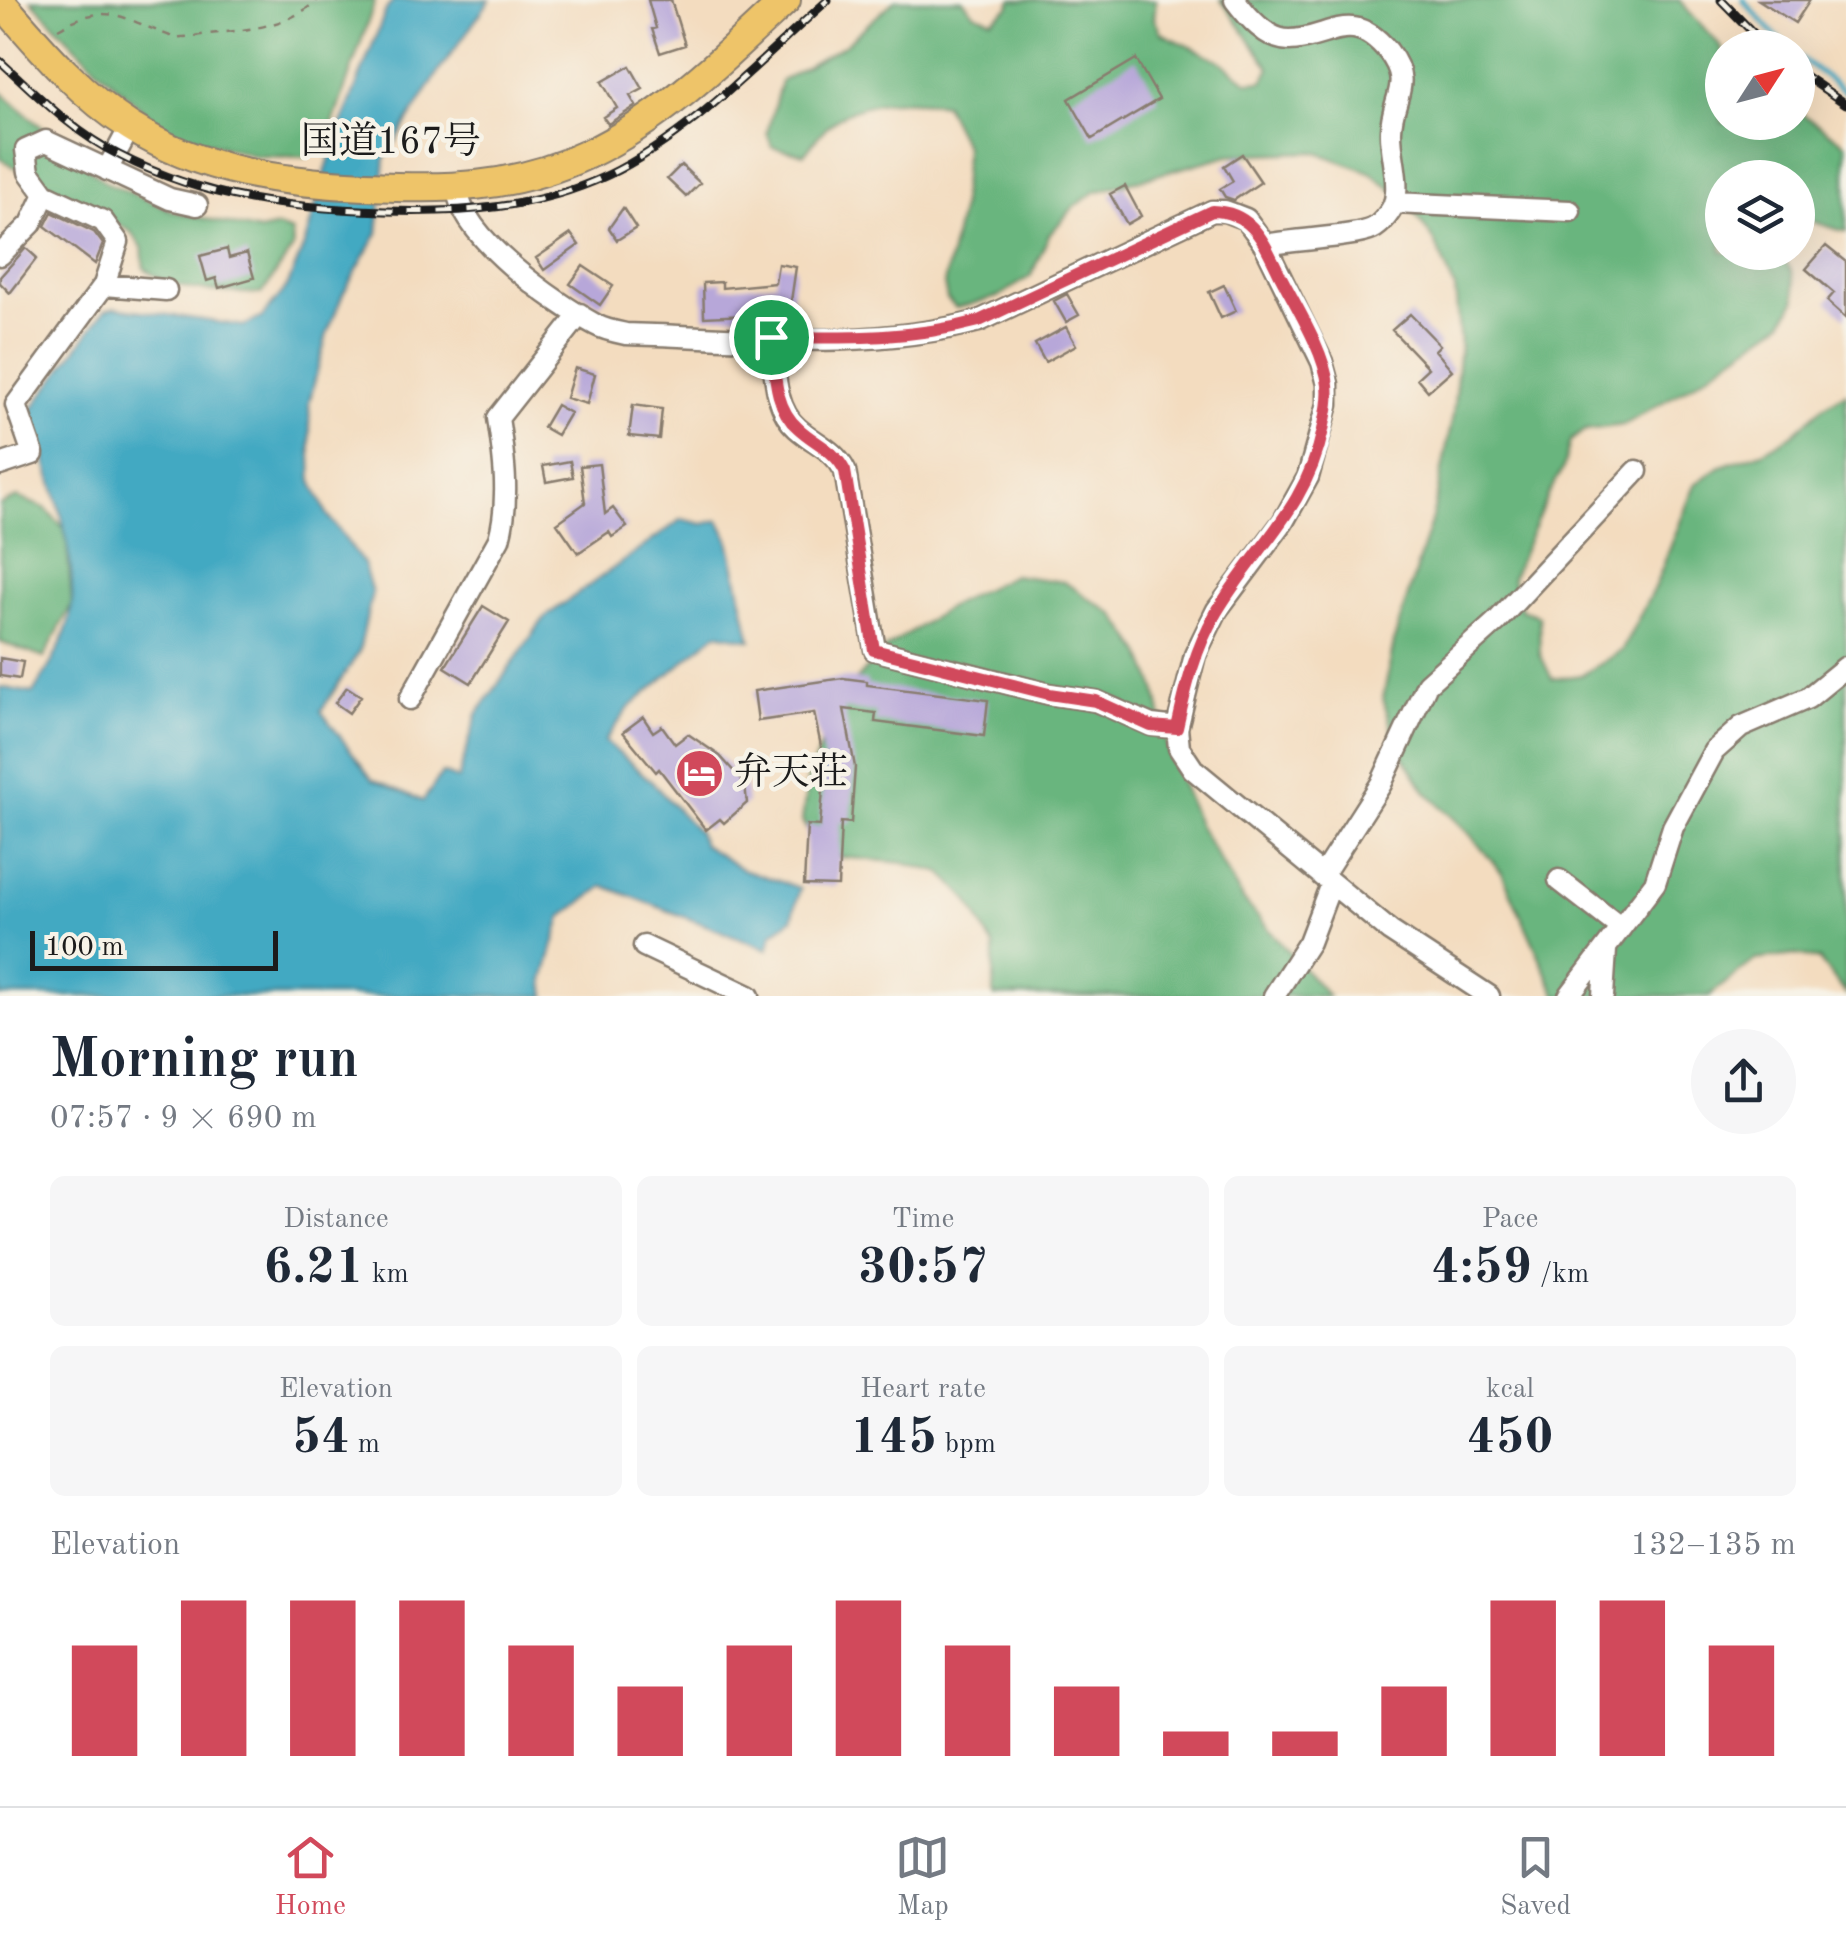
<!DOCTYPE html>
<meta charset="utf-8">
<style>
:root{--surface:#fff;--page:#f6f6f7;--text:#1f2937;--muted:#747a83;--line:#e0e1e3;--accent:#d1495b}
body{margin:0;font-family:"Old Standard TT","Noto Serif JP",serif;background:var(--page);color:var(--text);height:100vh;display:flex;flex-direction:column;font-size:38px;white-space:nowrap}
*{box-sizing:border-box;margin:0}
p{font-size:32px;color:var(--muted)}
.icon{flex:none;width:55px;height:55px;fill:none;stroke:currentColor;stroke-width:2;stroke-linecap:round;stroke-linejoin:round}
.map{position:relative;height:996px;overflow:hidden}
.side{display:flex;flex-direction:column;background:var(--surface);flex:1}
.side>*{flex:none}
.needle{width:65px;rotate:54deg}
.fabs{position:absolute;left:1705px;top:30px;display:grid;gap:20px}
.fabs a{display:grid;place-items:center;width:110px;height:110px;border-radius:50%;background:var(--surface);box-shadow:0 10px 40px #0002;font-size:50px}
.scale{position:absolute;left:30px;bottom:25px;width:248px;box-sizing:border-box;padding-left:10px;border:5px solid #1c1c1c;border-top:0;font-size:28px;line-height:35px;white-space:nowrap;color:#1c1c1c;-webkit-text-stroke:8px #f7f3e8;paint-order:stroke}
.pin{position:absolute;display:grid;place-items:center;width:85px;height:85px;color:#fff;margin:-42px;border:5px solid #fff;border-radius:50%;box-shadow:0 2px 10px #0007}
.round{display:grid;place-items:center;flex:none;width:105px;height:105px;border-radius:52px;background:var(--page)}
.overview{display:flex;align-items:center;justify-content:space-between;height:170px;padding:0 50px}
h1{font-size:55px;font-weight:800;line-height:75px}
.figures{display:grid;grid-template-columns:repeat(3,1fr);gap:15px;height:170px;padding:10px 50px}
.figures div{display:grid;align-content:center;border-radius:15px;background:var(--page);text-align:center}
.figures b{font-size:50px;font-weight:800}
.figures small{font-size:28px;font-weight:400}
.figures p{font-size:28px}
.chart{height:280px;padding:20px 50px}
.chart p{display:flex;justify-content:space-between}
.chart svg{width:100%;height:180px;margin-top:10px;stroke:var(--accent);stroke-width:6}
.menu{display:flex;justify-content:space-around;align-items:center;height:140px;border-top:2px solid var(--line);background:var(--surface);font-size:28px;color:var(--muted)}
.menu a{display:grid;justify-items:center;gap:5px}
.menu .current{color:var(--accent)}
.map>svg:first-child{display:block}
.forest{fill:#69b57e;stroke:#42684d;stroke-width:2.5}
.water{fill:#42a9c2;stroke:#2f626f;stroke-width:2.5}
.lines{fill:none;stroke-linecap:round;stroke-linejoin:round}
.stream{stroke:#42a9c2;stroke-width:5}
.building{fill:#b7a7d9}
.minor-casing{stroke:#887c6e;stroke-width:25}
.highway-casing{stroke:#887c6e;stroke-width:32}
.path{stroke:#887c6e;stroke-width:2.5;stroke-dasharray:8 8;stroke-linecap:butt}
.minor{stroke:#fff;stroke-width:20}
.highway{stroke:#eec469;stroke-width:28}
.rail-casing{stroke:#1c1c1c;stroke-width:9}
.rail{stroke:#f7f3e8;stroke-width:5;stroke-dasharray:15;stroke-linecap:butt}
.route-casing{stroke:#fff;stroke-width:20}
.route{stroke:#d1495b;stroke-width:12}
.labels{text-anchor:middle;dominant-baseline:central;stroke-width:9;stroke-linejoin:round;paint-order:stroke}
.street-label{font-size:38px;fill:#1c1c1c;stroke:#f7f3e8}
.poi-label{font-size:38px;fill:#1c1c1c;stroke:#f7f3e8;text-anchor:start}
</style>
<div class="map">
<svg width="1846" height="996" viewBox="0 0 1846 996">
<rect width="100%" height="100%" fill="#f7f3e8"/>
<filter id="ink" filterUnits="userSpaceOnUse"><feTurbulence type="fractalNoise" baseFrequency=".01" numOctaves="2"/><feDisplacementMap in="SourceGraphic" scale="20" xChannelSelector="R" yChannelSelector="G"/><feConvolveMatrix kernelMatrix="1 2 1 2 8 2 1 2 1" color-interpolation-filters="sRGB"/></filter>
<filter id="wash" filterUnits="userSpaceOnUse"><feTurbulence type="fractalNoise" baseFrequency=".0048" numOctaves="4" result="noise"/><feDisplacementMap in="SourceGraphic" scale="40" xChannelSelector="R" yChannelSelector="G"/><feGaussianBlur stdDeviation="2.25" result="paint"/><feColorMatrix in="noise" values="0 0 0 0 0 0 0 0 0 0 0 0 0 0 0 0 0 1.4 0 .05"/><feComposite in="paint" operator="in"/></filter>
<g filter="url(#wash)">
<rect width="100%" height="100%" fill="#f3dcbf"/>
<path class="forest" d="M 31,0 L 375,0 L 375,1 L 329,135 L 306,157 L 255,156 L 165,130 L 99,70 Z
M 895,0 L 963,0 L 974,13 L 992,20 L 1009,7 L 1012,0 L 1156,0 L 1154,19 L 1161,33 L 1219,60 L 1248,82 L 1263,81 L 1270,68 L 1221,0 L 1679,0 L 1722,48 L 1722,122 L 1798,122 L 1798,111 L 1846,144 L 1846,232 L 1798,217 L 1798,178 L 1722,178 L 1722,252 L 1780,253 L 1792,272 L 1796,299 L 1783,322 L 1692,385 L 1624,425 L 1586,430 L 1570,441 L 1563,469 L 1548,495 L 1512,577 L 1521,610 L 1539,616 L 1540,654 L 1552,679 L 1582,675 L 1622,650 L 1656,584 L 1695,484 L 1721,466 L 1762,452 L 1792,435 L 1823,407 L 1846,393 L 1846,994 L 1819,960 L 1796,955 L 1755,960 L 1709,996 L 1557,996 L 1502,873 L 1467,831 L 1426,792 L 1397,746 L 1383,699 L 1395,637 L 1433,515 L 1453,415 L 1460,346 L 1455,289 L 1435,242 L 1405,200 L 1370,172 L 1316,152 L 1229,155 L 1095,192 L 1075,206 L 1049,235 L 1031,276 L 998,297 L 956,308 L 947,299 L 944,284 L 961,207 L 965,146 L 944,104 C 906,98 861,98 830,124 C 820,132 812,145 804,154 L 772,147 L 767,133 L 781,81 L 846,44 Z
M 0,91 L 105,182 L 176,212 L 259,231 L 278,227 L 292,232 L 293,248 L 262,294 C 222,291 176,295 144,268 L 142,247 L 130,231 L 0,159 Z
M 17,497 L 45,508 L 66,530 L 72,604 L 44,658 L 0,642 L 0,505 Z
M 1013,575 L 1064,582 L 1115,615 L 1141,652 L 1156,689 L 1169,754 L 1199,826 L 1243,900 L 1328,996 L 994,996 L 994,947 L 968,900 L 942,873 L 903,863 L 841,857 L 815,843 L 802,821 L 808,777 L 839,700 L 883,650 L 952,605 Z"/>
<path class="water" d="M 393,0 L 490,0 L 437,74 L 385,159 L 378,233 L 343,294 L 327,334 L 309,403 L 312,481 L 327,514 L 363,563 L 372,593 L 359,652 L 321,711 L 372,779 L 423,801 L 442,773 L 458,779 L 477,714 L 545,617 L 682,519 L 703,524 L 719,520 L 729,540 L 751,640 L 717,633 L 629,708 L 605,741 L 649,779 L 698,832 L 703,845 L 742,869 L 800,888 L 792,919 L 773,933 L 768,949 L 604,886 L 562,917 L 544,980 L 546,996 L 0,996 L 0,687 L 33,693 C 50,667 71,632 72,601 C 74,536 48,473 30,412 L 105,310 L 115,307 L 244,326 L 262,317 L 287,287 L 305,243 L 333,146 L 386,10 Z"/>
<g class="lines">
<path class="stream" d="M 1743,0 L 1787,48
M 1798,56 L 1846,92"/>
</g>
<g id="blocks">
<path class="building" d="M 648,0 L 671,0 L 685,45 L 660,53 L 652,29 L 656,28 Z
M 1759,0 L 1810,0 L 1795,23 Z
M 1136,59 L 1159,99 L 1092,139 L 1069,99 Z
M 630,66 L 643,89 L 630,96 L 636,106 L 608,124 L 603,117 L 617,108 L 602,82 Z
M 1242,154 L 1261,182 L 1234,200 L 1225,197 L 1220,189 L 1233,181 L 1224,166 Z
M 681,165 L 700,183 L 686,197 L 667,179 Z
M 1125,186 L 1141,216 L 1127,224 L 1110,194 Z
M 623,208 L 636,228 L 617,240 L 609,228 Z
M 52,212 L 94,232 L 103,244 L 95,264 L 45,226 Z
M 571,234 L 579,245 L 544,270 L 536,258 Z
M 1826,246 L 1846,262 L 1846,318 L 1827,301 L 1834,293 L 1806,269 Z
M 26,248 L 37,258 L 10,293 L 0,283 L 0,277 Z
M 227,249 L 229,258 L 247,253 L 254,278 L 219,288 L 216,278 L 207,281 L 200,256 Z
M 778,264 L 796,267 L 790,308 L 794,308 L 793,326 L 752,325 L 752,321 L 748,322 L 747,315 L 704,317 L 703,283 L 722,282 L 722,288 L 775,283 Z
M 583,266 L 613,286 L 600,305 L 570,284 Z
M 1224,285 L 1236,311 L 1221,318 L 1209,292 Z
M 1067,294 L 1079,315 L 1066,322 L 1054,301 Z
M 1410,314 L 1440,345 L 1435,350 L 1452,370 L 1428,391 L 1417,378 L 1428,368 L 1392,330 Z
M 1066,327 L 1076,345 L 1045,362 L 1035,344 Z
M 575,368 L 595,374 L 587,404 L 566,398 Z
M 556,405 L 570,413 L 557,435 L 543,427 Z
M 633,405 L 662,409 L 659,439 L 629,436 Z
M 570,461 L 573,477 L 546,482 L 543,466 Z
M 599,464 L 605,514 L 613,508 L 627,527 L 612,537 L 609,532 L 578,553 L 557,523 L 585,503 L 580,466 Z
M 483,606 L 509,622 L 471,683 L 445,667 Z
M 0,658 L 23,662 L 20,679 L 0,676 Z
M 843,678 L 867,681 L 867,685 L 988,700 L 984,736 L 875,722 L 876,713 L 844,709 L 855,767 L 851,823 L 841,822 L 838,886 L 804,885 L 807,825 L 820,826 L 825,765 L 814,713 L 758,721 L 754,691 Z
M 347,687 L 361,696 L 349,713 L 335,703 Z
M 643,717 L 653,732 L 662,726 L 675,744 L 688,734 L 720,756 L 745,784 L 747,803 L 724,823 L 720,819 L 706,830 L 659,769 L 656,772 L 623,732 Z"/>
</g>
</g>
<g filter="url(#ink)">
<use href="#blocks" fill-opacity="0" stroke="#887c6e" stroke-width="2.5"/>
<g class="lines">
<defs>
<path id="minor" d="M 1235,0 C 1247,16 1267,40 1289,40 C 1329,40 1351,6 1388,51 C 1414,85 1392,96 1391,130 C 1390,152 1400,179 1395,200 C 1393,210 1381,225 1372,229 C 1356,237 1289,240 1265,245
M 107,170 L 130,127
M 457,189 C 462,238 555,303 596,325 C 605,330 616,332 626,334 C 743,337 866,351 979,321 L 1212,211 L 1225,211 L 1246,219 L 1265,245 L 1322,362 L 1328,384 L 1328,404 L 1308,477 L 1283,522 L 1217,610 L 1195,655 L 1177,728 L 1179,748 L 1193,769 L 1390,931 L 1489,996
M 1394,203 L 1570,211
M 0,255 L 31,224 L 45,194
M 104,285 L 166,290
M 771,337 C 775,367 773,407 797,428 C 815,444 834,449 845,471 L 875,650 L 1049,694 L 1096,701 L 1151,725 L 1177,728
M 0,465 L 33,454 L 16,405 L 104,285 L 118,242 L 103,221 L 45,194 L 29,172 L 26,150 L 46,141 L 170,199 L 197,205
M 410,699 L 499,539 C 510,500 504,457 498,418 L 580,314
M 1322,876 L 1381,784 L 1427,684 L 1497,621 L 1637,471
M 1559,880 L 1621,928
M 644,946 L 749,996
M 1274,996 L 1309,942 L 1331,884
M 1569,996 L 1655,883 L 1673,827 L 1714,751 L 1741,727 L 1808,698 L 1846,667
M 1603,996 L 1606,950"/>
<path id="highway" d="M 0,1 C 39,46 80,95 131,127 C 202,172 282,182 365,186 C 446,189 512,190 588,154 C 664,118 725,57 786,0"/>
</defs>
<use href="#minor" class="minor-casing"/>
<use href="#highway" class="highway-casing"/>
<path class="path" d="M 58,29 C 107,0 124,19 170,36 C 179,39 191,36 201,35 C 240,30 287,29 317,0"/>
<use href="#minor" class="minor"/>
<use href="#highway" class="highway"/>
<defs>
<path id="rail" d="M 1721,0 L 1768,48
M 0,61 C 37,95 74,133 119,155 C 207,200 288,208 385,211 C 463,213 536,209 608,175 C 691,135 759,61 828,0
M 1798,71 L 1846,104"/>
</defs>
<use href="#rail" class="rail-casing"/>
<use href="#rail" class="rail"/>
</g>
</g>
<g class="lines" filter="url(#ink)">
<defs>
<path id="route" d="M 1212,211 C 1253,212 1263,241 1279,273 C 1295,305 1324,350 1328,385 C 1330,400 1326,415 1323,430 C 1306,510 1254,548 1216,613 C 1195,649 1186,687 1177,728 L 1151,726 L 1096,701 L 1049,694 L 874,650 L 845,471 C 834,449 815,444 798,428 C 773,407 775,368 771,337 C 844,338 908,340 979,321 Z"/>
</defs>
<use href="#route" class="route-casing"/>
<use href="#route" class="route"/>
</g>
<defs>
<symbol id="hotel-disc" viewBox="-11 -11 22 22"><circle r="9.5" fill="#d1495b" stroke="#f7f3e8"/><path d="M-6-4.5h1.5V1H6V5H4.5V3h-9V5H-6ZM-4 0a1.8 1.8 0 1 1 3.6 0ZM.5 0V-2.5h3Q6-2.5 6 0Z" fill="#fff"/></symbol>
</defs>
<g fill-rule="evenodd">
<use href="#hotel-disc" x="672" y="746" width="55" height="55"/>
</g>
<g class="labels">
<g class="street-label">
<text x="391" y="143">国道167号</text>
</g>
<g class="poi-label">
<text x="734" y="774">弁天荘</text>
</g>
</g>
</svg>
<div class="fabs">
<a><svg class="needle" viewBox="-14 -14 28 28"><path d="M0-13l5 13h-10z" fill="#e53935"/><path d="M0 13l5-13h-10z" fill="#747a83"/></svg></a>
<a><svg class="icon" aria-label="layers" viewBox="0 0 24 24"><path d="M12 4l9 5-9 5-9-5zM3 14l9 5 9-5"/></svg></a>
</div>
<div class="scale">100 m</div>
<div class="pin" style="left:771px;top:337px;background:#1e9e55"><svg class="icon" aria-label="arrive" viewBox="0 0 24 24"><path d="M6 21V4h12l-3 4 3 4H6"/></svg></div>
</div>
<section class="side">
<div class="overview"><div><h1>Morning run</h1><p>07:57 · 9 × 690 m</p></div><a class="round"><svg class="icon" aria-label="share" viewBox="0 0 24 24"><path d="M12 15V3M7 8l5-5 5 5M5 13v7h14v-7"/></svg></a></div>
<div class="figures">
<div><p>Distance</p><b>6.21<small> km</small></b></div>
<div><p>Time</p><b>30:57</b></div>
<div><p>Pace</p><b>4:59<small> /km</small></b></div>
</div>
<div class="figures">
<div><p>Elevation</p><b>54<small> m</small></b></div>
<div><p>Heart rate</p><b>145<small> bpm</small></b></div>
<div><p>kcal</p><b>450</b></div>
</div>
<div class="chart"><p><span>Elevation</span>132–135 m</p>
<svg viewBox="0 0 160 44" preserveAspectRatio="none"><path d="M5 44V17M15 44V6M25 44V6M35 44V6M45 44V17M55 44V27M65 44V17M75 44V6M85 44V17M95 44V27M105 44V38M115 44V38M125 44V27M135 44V6M145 44V6M155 44V17"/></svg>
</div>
</section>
<nav class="menu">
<a class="current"><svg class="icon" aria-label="home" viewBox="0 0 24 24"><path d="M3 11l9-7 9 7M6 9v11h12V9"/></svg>Home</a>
<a><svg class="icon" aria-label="map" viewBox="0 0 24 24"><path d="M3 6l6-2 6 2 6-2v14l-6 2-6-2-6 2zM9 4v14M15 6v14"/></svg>Map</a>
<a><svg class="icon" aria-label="saved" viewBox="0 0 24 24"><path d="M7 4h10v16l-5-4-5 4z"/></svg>Saved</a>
</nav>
